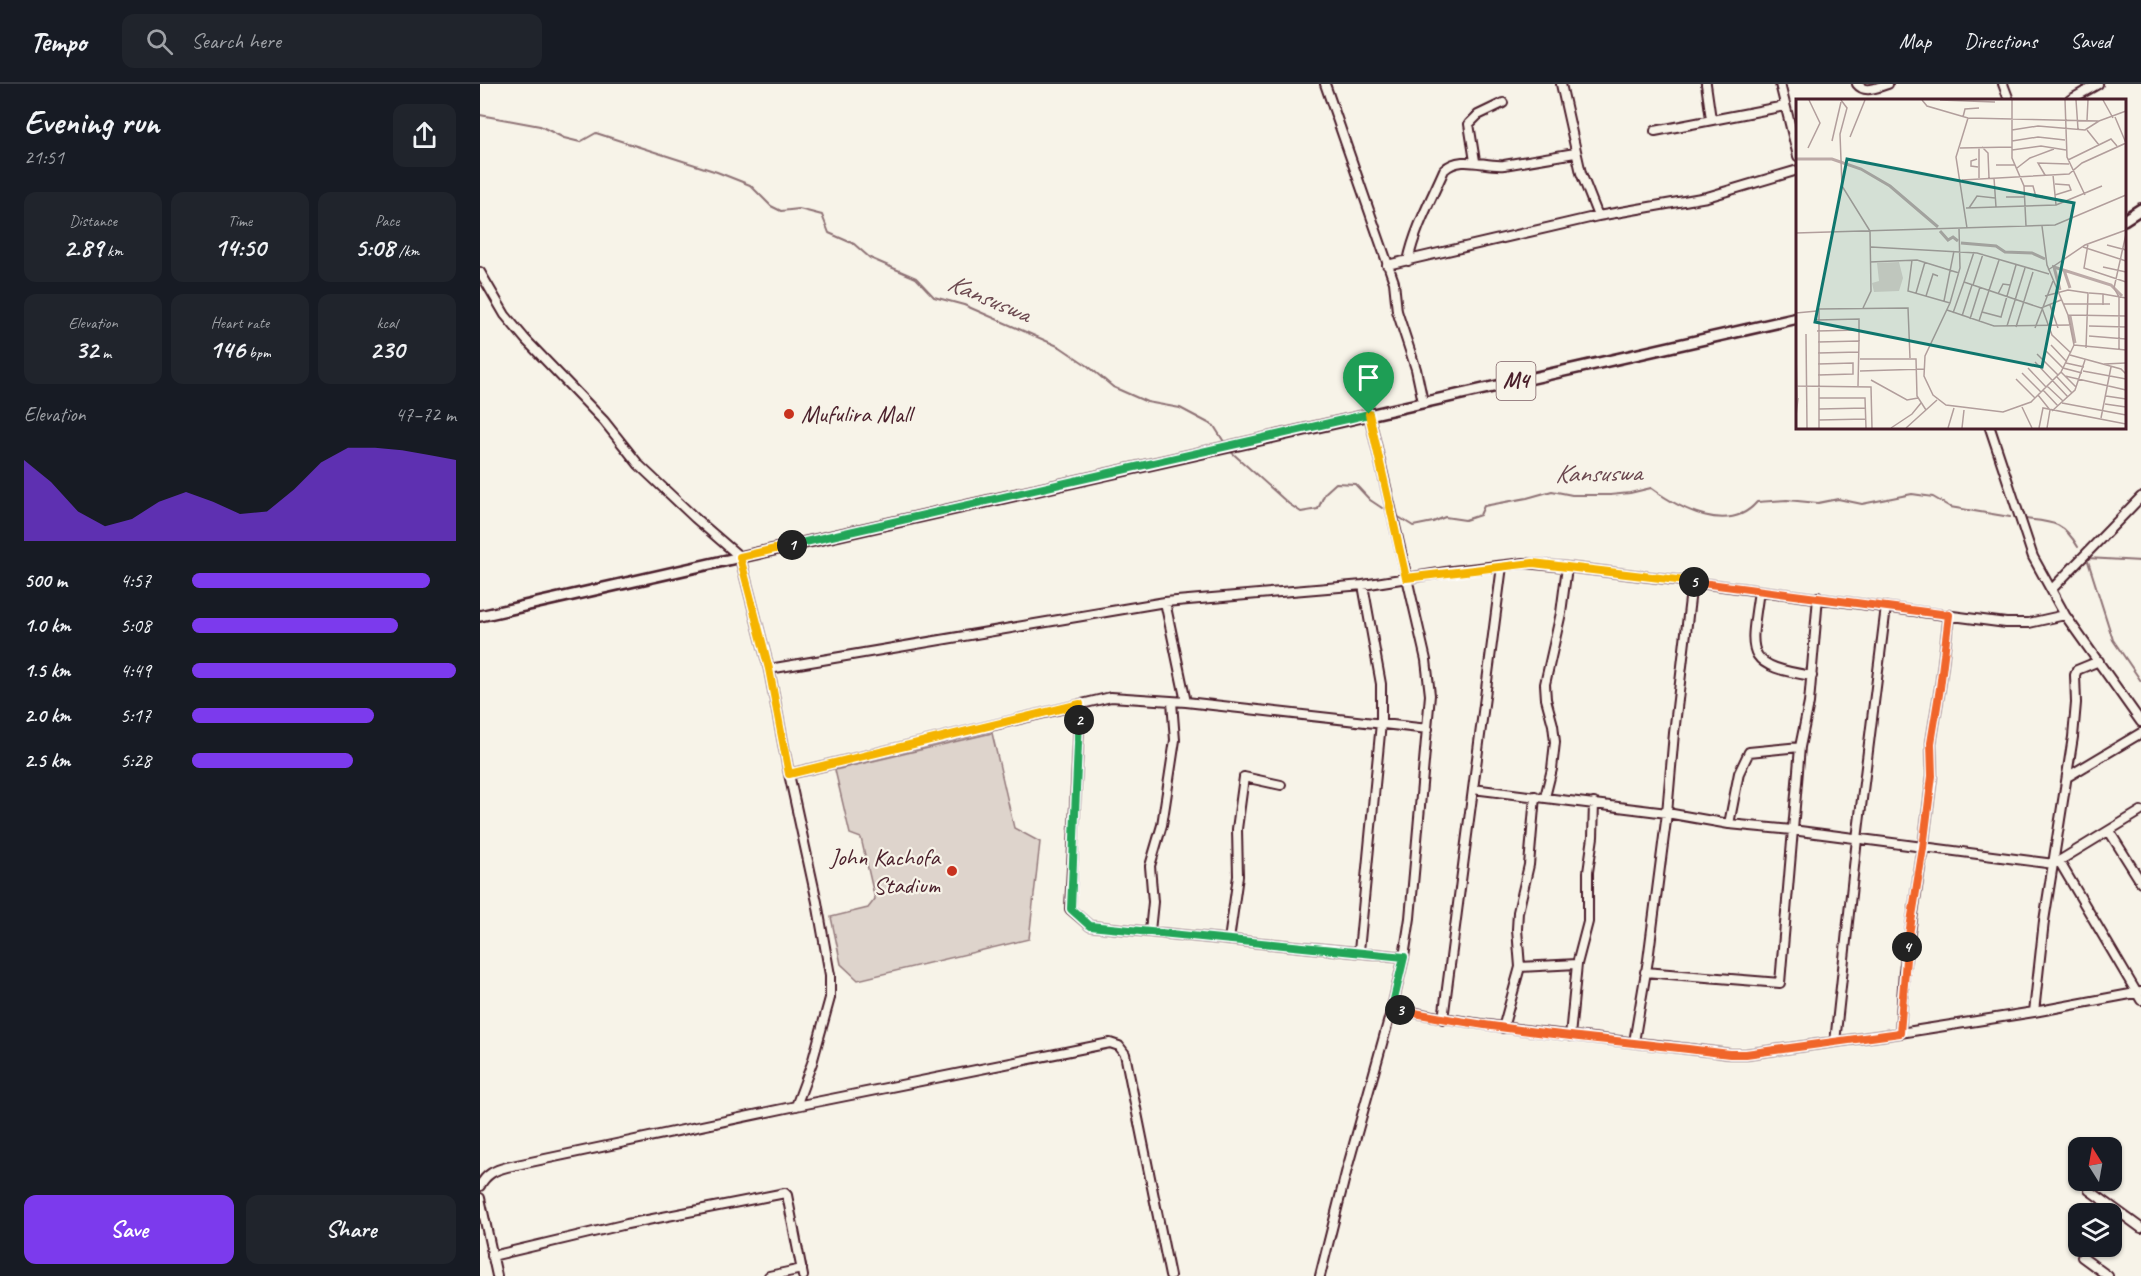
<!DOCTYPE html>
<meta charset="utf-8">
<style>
:root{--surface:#171b24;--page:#20242c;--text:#f1f3f6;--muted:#9ea1a6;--line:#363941;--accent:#7c3aed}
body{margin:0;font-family:Caveat,sans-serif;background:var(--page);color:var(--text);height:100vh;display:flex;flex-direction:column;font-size:22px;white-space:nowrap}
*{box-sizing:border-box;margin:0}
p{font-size:20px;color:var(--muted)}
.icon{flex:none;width:33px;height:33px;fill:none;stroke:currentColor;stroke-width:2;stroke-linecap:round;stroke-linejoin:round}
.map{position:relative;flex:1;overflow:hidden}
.details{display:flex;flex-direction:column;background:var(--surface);width:480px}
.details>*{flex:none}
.needle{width:39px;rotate:349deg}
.fabs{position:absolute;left:1588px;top:1053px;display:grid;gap:12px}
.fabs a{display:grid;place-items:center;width:54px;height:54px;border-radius:12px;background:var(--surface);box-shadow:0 2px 4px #0004;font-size:30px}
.pin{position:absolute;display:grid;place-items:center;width:51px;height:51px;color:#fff;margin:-62px -26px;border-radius:50% 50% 50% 0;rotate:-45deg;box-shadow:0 0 6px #0007}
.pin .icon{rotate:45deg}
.km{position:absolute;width:30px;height:30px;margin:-15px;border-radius:50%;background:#222;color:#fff;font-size:16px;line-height:30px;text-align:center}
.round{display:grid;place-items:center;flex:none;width:63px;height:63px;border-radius:12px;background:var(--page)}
.head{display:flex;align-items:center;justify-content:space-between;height:102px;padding:0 24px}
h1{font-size:33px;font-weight:800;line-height:45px}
.figures{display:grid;grid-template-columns:repeat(3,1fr);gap:9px;height:102px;padding:6px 24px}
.figures div{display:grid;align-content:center;border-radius:12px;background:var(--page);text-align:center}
.figures b{font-size:26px;font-weight:800}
.figures small{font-size:16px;font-weight:400}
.figures p{font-size:16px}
.chart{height:168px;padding:12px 24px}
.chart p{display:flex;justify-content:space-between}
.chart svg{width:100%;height:108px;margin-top:6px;fill:var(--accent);opacity:.7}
.primary-button{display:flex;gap:12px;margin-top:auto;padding:12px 24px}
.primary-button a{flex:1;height:69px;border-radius:12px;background:var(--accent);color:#fff;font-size:24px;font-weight:800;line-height:69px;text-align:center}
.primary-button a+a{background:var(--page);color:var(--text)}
ul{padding:0 24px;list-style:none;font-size:20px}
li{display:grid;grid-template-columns:96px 72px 1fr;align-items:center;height:45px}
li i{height:15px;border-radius:8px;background:var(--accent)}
header{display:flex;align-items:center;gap:36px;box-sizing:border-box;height:84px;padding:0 30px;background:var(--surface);border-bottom:2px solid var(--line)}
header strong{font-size:28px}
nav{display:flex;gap:33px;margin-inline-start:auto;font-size:21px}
.search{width:420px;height:54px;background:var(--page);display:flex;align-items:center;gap:15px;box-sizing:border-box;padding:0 21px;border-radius:12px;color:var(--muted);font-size:22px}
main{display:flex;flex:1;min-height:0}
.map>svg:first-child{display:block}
.green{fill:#ded4cc;stroke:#947a7c;stroke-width:1.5}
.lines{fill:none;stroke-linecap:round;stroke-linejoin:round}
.stream{stroke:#8e7275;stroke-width:2}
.minor-casing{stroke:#4a1f2b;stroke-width:12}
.major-casing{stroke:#4a1f2b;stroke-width:14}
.minor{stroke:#f7f3e8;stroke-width:8}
.major{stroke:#f7f3e8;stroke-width:9}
.split-1-casing{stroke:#fff;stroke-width:12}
.split-2-casing{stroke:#fff;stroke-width:12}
.split-3-casing{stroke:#fff;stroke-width:12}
.split-4-casing{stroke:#fff;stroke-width:12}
.split-5-casing{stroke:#fff;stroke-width:12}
.split-6-casing{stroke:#fff;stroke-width:12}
.split-1{stroke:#22a559;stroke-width:8}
.split-2{stroke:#f5b400;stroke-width:8}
.split-3{stroke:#22a559;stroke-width:8}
.split-4{stroke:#f0652b;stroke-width:8}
.split-5{stroke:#f0652b;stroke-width:8}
.split-6{stroke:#f5b400;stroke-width:8}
.poi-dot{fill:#c8321e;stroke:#f7f3e8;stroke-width:2}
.labels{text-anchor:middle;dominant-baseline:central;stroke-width:4.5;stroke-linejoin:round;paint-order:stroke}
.shield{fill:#f7f3e8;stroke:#7e5f64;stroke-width:1.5}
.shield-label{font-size:22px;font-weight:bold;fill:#4a1f2b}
.poi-label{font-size:24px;fill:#4a1f2b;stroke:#f7f3e8;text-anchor:start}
.water-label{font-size:26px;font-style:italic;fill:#6c4950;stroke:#f7f3e8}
.inset-river{fill:none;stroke:#bcaaa7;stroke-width:3}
.inset-road{fill:none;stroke:#b29e9c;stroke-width:1.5}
.view{fill:#0f766e;fill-opacity:0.15;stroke:#0f766e;stroke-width:3}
.inset-edge{fill:none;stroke:#4a1f2b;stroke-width:3}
</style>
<header>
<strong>Tempo</strong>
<div class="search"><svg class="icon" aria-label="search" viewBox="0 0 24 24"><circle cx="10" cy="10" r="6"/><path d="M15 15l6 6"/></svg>Search here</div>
<nav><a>Map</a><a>Directions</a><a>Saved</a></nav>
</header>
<main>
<section class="details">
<div class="head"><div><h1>Evening run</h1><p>21:51</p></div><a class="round"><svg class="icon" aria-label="share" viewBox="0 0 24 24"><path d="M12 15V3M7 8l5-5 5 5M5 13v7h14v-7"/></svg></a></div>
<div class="figures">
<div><p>Distance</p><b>2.89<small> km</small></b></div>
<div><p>Time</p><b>14:50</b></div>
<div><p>Pace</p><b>5:08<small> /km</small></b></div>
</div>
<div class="figures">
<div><p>Elevation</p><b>32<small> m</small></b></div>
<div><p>Heart rate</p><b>146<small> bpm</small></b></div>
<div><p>kcal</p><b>230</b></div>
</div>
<div class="chart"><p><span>Elevation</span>47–72 m</p>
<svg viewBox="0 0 160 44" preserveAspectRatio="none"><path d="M0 44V11L10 20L20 32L30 38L40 35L50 28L60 24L70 28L80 33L90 32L100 23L110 12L120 6L130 6L140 7L150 9L160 11V44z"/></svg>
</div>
<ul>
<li><b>500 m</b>4:57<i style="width:90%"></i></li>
<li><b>1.0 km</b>5:08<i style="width:78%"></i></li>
<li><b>1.5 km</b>4:49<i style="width:100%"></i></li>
<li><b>2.0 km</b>5:17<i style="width:69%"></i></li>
<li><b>2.5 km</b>5:28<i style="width:61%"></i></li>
</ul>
<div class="primary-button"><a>Save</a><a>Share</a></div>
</section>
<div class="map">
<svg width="1661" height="1192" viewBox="0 0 1661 1192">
<rect width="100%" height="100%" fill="#f7f3e8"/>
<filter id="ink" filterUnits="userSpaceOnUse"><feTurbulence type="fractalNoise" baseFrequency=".0167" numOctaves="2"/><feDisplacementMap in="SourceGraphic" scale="12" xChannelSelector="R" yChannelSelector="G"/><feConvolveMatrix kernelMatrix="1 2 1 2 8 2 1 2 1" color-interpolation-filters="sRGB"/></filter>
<g filter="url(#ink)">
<path class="green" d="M 512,649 L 534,744 L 560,758 L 549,855 L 378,896 L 361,880 L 351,833 L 388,824 L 395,815 L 381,754 L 370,750 L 355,686 Z"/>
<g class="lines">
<path class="stream" d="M 0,31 L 60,42 L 84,54 L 100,58 L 116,49 L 237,88 L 270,101 L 291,122 L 301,127 L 319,125 L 342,131 L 349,149 L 374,160 L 390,174 L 436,194 L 454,213 L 484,221 L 580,263 L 608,282 L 633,303 L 667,318 L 700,324 L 734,342 L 746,361
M 749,366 L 809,420 L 821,428 L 838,425 L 845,409 L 856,399 L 875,400 L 890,416 L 902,424
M 917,432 L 933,442 L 953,438 L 965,433 L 985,436 L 1000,431 L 1004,422 L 1047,414 L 1072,407 L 1092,411 L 1130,411 L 1150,409 L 1171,404 C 1200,425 1249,451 1277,418 L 1307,416 L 1338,419 L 1358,415 L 1382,420 L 1432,410 L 1453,413 L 1470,423 L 1530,433
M 1545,435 C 1572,438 1583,437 1598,463
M 1661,477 L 1607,474 L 1633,556 L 1661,597"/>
<defs>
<path id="minor" d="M 845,0 L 914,198 L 917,227 L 936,285 L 943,318
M 1081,0 L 1101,89 L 1118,132
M 1226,0 L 1231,35
M 1300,0 L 1318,72
M 1377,0 C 1385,10 1397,3 1408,0
M 1523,0 L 1529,16
M 1590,16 L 1618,0
M 1175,47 L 1305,22
M 995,77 L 989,40 L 998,31 L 1023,19
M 928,177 C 935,144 951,116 964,86 C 981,70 1004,83 1024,81 L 1095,69
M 907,181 L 1118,132 L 1227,113 L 1318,86
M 0,188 L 25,231 L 46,256 L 124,337 L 159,381 L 215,434 L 260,473 L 289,585 L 309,690 L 337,818 L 350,891 L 350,914 L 332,979 L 316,1022
M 1510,344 L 1553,473 L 1585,531 L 1661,638
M 1022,482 L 993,705 L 1187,729 L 1249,740 L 1312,746 L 1574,780 L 1661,727
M 1571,506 L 1661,413
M 1279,507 C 1270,570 1263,581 1332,592
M 685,518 L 706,618
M 289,585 L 685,518 L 883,501 L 972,487 L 1044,479 L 1087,483 L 1212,498 L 1526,539 L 1549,539 L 1585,531
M 600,620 L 590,825 L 610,842 L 924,873
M 309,690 L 631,613 L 706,618 L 948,645
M 1587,693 L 1661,649
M 1065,713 L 1072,685 L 1075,658 L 1073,641 L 1066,615 L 1065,600 L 1081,529 L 1087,483
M 1249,740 L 1259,689 L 1269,668 L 1320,663
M 1629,747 L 1661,798
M 1579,777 L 1661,916
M 670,847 L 673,818 L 670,782 L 682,741 L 695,656 L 692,618
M 749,856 L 758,792 L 757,745 L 764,693 L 801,701
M 879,867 L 901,639 L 901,600 L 883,501
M 1040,883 L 1097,880
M 1165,888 L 1300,899 L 1320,663 L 1329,619 L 1338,513
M 912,924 C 1024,948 1137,955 1250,970 L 1266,970 L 1420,949 L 1554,928 L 1661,908
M 1554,928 L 1564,837 L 1593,653 L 1596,619 L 1595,591 L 1597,586 L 1619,577
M 963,935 L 993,705
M 1023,944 L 1040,883 L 1037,845 L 1038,828 L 1049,781 L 1055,712
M 1420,949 L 1424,887 L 1443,764 L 1452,692 L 1451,659 L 1460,604 L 1469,531
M 1090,952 L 1097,880 L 1108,838 L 1108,788 L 1113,753 L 1114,719
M 1154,958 L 1168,876 L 1187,729 L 1194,649 L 1212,498
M 1355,958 L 1377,755 L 1406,523
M 0,1102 C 6,1090 15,1086 27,1083 L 316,1022 L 630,959 L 639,962 L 645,970 L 690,1192
M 1609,1106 L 1661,1144
M 0,1114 L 17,1192
M 12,1172 L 147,1140 L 305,1109 L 307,1111 L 323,1192
M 1602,1173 L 1628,1192
M 289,1192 L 322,1185
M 840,1192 L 867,1085 L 912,924 L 924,873 L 930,834 L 950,611 L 946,576 L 889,330"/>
<path id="major" d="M 1644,136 L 1661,125
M 0,532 L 1318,234"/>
</defs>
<use href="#minor" class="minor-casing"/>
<use href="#major" class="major-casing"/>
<use href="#minor" class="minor"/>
<use href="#major" class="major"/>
</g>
</g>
<g class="lines" filter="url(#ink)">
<defs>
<path id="split-1" d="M 312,461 L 889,330"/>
<path id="split-2" d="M 312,461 L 260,473 L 289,585 L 309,690 L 600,620 L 599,636"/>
<path id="split-3" d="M 599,636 L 591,825 L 610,842 L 924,873 L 912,924 L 920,926"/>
<path id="split-4" d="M 920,926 C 1029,949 1140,956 1250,970 L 1266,970 L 1420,949 L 1427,863"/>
<path id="split-5" d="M 1214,498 L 1469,531 L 1460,604 L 1451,659 L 1452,692 L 1443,764 L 1427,863"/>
<path id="split-6" d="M 889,330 L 926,494 L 1053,479 L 1214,498"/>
</defs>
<use href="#split-1" class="split-1-casing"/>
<use href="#split-2" class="split-2-casing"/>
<use href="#split-3" class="split-3-casing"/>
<use href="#split-4" class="split-4-casing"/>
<use href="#split-5" class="split-5-casing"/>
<use href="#split-6" class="split-6-casing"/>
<use href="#split-1" class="split-1"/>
<use href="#split-2" class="split-2"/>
<use href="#split-3" class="split-3"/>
<use href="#split-4" class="split-4"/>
<use href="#split-5" class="split-5"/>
<use href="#split-6" class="split-6"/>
</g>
<g class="poi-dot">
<circle cx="309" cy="330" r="6"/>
<circle cx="472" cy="787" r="6"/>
</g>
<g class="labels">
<rect class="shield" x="1016.5" y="278" width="39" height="38" rx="4.5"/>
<g class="shield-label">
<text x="1036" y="297">M4</text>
</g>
<g class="poi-label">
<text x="321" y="330">Mufulira Mall</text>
<text x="460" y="773" text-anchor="end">John Kachofa<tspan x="460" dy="28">Stadium</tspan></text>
</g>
<g class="water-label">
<text transform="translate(509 214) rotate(23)">Kansuswa</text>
<text transform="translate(1118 389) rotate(-1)">Kansuswa</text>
</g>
</g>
<g transform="translate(1316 15)">
<rect width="330" height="330" fill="#f7f3e8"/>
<path d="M 103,163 L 107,179 L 103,192 L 78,193 L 76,184 L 83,182 L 81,164 Z" fill="#ded4cc"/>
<path class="inset-river" d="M 0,60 L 36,60 L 65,70 L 94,87 L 142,128M 144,132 L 152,141 L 157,138 L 162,142M 165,144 L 200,147 L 209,153 L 236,154 L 249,160M 268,171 L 274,189M 264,191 L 258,168 L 315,186 L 326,197M 274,217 L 279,244"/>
<path class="inset-road" d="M 45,1 L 51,9 L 44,35 L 46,87 L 74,132 L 75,192 L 67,209M 126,1 L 131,7 L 172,19 L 303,22 L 330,12M 144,1 L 199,3M 216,1 L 216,59 L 228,87 L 230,127M 269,1 L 271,58 L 289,96M 280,1 L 282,30M 307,1 L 317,19M 167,18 L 169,10 L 183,9M 291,21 L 292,1M 216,31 L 242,27 L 289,31 L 303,22M 291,31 L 303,46M 54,38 L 69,1M 36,42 L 45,3M 216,42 L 242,38 L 269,41M 183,48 L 183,79M 186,48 L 192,54 L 193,79M 12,49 L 24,24 L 13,1M 164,49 L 216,48M 216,51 L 245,47 L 270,51M 181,60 L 175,62 L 175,67 L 182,68M 272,61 L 315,40 L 321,47M 200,66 L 219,66M 221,69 L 234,59 L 258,50M 249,76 L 242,64 L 273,65M 198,79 L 200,108M 166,81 L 273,75 L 286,64 L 330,44 L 319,18M 228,87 L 237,87 L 240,98 L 247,97M 259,96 L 275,91 L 273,86 L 259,85M 210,98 L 229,98M 260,106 L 306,87M 170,109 L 260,106 L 257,76M 173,109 L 181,97 L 199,99M 163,129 L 164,169 L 154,204 L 129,257 L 128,277 L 137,296 L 150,306 L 207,313 L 235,303 L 265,273 L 278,246 L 272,216 L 251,166 L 246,127M 171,129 L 160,58 L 172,19M 0,134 L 259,126 L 330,96M 292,145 L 288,169 L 330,183M 311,146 L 330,151M 75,148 L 181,154 L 253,175M 287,148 L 330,162M 178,153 L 168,183 L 245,209 L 265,201M 116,161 L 112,192 L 154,204M 74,163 L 121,161 L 163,174M 307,168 L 330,173M 252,171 L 289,146 L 330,131M 177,186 L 187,155M 120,194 L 129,163M 293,194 L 307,195 L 307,206M 202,195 L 207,185 L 214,186M 307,195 L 330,199M 130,197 L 137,175 L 142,177M 249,197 L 272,191 L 292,194 L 290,249M 148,202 L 158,152M 268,205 L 314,205M 254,206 L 262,229M 246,209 L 256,236 L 275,254M 151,211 L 198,227 L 275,226M 186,213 L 205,218 L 220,166M 0,214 L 21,212M 157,214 L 168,183M 272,216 L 330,217M 166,217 L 176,186M 174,220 L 184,188M 21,221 L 63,220 L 63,242M 183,222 L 203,161M 211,227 L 229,169M 293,227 L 330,228M 220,228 L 237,173M 239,229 L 257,182M 21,232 L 63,231M 10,235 L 11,329M 293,237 L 330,240M 22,243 L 63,242 L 62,287M 255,246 L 271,263M 278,246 L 330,251M 323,251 L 323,198 L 318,189 L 330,135M 0,252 L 1,299M 250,252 L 267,269 L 286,274M 22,254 L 63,253M 241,255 L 262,276M 274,256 L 325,270 L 330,275M 64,260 L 120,260 L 121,297 L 130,311M 239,263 L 272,298M 270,264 L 288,268M 22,265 L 57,264 L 57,275 L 22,276M 308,265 L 330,264M 232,269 L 250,288M 64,272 L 128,270M 287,272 L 330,280M 265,273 L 280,288M 226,274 L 245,293M 269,277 L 330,291M 261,278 L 276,294M 220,280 L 239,299M 75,281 L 111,301 L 122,299M 0,287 L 75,288 L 76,329M 251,287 L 267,302M 247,291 L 262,307M 242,296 L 254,311 L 251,329M 310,297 L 330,300M 23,299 L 69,299 L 70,329M 266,304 L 330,316M 309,305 L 330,308M 226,308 L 236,329M 23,310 L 70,309M 256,312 L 279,291 L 289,261M 0,317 L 2,299M 305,319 L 315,268M 23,321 L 70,320M 23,329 L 23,210 L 112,209 L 114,259M 95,329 L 116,315 L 125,304M 110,329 L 141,301M 152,329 L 158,309M 166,329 L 168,311M 243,329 L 247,309 L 330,325"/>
<path class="view" d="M 51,60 L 278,104 L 246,268 L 19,223 Z"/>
<rect width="330" height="330" class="inset-edge"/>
</g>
</svg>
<div class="fabs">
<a><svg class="needle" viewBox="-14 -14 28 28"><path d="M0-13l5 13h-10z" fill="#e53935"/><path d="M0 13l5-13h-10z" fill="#9ea1a6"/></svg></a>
<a><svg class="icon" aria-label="layers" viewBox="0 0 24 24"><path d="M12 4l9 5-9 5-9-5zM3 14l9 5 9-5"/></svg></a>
</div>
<div class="pin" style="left:889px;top:330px;background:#1e9e55"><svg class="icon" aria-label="arrive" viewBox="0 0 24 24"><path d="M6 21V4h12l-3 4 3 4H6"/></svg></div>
<b class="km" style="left:312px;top:461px">1</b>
<b class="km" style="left:599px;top:636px">2</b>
<b class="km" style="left:920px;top:926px">3</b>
<b class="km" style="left:1427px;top:863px">4</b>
<b class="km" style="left:1214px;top:498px">5</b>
</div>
</main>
